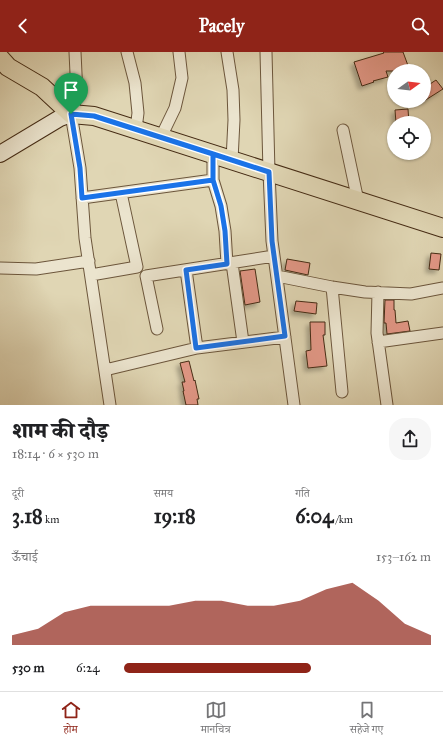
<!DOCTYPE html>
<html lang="hi">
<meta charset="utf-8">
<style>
:root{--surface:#fff;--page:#f6f6f6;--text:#202124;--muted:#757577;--line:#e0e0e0;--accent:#8f2418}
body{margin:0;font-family:"IM FELL Great Primer","Noto Serif Devanagari",serif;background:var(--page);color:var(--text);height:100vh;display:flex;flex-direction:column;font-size:15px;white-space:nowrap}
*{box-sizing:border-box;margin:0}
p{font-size:13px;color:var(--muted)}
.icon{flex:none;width:22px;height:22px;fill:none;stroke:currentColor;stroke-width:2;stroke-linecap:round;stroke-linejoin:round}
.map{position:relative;height:353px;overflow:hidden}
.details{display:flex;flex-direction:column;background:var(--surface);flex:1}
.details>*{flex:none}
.needle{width:26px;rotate:75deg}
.fabs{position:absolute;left:387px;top:12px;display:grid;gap:8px}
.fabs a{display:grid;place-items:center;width:44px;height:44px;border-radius:50%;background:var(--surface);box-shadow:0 1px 3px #0004;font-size:20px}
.pin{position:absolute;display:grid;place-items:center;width:34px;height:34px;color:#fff;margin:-41px -17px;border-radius:50% 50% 50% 0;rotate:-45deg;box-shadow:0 0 4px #0007}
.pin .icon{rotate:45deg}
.round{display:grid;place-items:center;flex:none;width:42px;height:42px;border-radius:16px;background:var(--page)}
.headline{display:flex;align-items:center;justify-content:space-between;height:68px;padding:0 12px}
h1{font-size:22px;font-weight:800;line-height:30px}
.figures{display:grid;grid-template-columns:repeat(3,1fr);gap:6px;height:68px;padding:4px 12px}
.figures div{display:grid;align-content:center}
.figures b{font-size:20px;font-weight:800}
.figures small{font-size:11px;font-weight:400}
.figures p{font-size:11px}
.chart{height:112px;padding:8px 12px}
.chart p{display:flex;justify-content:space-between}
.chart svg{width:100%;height:72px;margin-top:4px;fill:var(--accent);opacity:.7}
ul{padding:0 12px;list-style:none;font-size:13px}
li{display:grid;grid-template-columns:64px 48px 1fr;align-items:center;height:30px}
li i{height:10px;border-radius:5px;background:var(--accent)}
header{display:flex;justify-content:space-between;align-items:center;height:52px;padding:0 12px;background:var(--accent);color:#fff;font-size:18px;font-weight:800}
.menu{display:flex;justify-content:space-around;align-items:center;height:56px;border-top:1px solid var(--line);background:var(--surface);font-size:11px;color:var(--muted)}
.menu a{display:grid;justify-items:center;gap:2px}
.menu .selected{color:var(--accent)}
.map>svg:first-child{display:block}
.building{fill:#e39887;stroke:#452b14;filter:url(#shadow)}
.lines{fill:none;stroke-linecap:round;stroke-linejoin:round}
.minor-casing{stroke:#6c563c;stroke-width:13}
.secondary-casing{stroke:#452b14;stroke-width:18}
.primary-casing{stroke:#452b14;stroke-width:20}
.minor{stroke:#ebe4ce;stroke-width:11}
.secondary{stroke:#ebe4ce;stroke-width:16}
.primary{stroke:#e0d6b4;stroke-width:18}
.route-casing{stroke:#fff;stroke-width:8}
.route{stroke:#1a73e8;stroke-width:5}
</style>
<header><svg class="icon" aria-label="back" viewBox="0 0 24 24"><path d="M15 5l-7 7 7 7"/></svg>Pacely<svg class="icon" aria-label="search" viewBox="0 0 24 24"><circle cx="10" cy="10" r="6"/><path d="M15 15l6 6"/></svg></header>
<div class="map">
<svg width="443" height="353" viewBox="0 0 443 353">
<defs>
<filter id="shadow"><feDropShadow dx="-3.5" dy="3.5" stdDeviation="2" flood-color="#0004"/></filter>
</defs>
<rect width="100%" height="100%" fill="#e0d6b4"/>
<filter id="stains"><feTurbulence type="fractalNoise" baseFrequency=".005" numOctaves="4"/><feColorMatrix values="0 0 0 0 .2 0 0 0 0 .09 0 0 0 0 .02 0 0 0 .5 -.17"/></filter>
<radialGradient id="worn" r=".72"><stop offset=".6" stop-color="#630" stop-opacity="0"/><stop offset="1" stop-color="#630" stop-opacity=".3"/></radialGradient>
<path class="building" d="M 383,0 L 403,0 L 410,19 L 386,19 L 388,25 L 373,29 L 374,30 L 362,34 L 354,10 L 384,1 Z
M 436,28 L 443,37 L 424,49 L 424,36 Z
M 408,57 L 409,71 L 396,71 L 395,58 Z
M 431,201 L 441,202 L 439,218 L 429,217 Z
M 287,207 L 310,211 L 308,223 L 285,218 Z
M 255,217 L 260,250 L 245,253 L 240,219 Z
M 385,248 L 394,248 L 394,258 L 395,258 L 396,271 L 408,269 L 410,279 L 387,282 L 386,271 L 384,271 Z
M 296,249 L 317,251 L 316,262 L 294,259 Z
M 310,270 L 325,270 L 325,283 L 323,283 L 327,314 L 308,316 L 306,299 L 311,298 Z
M 189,309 L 194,329 L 195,328 L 199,347 L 197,347 L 198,353 L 186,353 L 183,339 L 184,339 L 182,330 L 185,330 L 180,311 Z"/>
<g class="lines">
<defs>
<path id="minor" d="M 75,0 L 77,43 L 71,62 L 80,116 L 85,186 L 110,353
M 127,0 L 135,31 L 138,61 L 136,77
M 227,0 L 233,38 L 234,68 L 232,108
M 266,0 L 269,120 L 272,189 L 294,353
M 343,78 L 358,149
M 161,85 L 175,56 L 182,26 L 179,0
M 213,102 L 213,128 L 221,154 L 225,179 L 227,212
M 82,146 L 213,128
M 232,211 L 243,290
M 0,216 L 36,217 L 89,209
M 186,218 L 197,296
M 91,223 L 137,215 L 121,141
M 277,224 L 332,235 L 365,240 L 411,242 L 443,236
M 332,235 L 342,340
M 378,240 L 377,281 L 387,353
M 157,277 L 146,224 L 274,204
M 378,290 L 443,281
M 105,318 L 197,296 L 285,285"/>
<path id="secondary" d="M 0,102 L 60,66 L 71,62"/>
<path id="primary" d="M 0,6 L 8,15 L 42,35 L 71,62 L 94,64 L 443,176"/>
</defs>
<use href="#minor" class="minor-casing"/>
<use href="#secondary" class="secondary-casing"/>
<use href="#primary" class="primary-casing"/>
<use href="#minor" class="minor"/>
<use href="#secondary" class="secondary"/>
<use href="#primary" class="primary"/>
</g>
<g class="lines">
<defs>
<path id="route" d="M 71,62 L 94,64 L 213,102 L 213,128 L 221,154 L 225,179 L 227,212 L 186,218 L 196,296 L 285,284 L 272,189 L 269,120 L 213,102 L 213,128 L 82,146 L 80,116 L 71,62"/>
</defs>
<use href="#route" class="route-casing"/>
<use href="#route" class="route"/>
</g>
<rect width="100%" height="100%" filter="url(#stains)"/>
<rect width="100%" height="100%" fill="url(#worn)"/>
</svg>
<div class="fabs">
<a><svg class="needle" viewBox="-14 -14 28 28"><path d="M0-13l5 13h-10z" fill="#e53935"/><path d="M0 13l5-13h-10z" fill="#757577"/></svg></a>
<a><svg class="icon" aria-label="locate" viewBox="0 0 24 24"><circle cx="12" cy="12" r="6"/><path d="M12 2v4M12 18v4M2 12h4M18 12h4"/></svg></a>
</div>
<div class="pin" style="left:71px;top:62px;background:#1e9e55"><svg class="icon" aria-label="arrive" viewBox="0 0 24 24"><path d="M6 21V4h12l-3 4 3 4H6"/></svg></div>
</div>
<section class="details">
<div class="headline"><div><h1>शाम की दौड़</h1><p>18:14 · 6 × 530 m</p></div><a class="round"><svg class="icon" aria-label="share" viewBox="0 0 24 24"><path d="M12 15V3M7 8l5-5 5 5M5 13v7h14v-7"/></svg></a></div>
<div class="figures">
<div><p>दूरी</p><b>3.18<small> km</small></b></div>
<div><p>समय</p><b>19:18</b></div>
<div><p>गति</p><b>6:04<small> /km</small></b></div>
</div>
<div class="chart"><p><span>ऊँचाई</span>153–162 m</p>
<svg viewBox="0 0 160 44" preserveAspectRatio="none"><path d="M0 44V38L10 34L20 24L30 20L40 20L50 20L60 20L70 17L80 17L90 20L100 20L110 17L120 10L130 6L140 17L150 31L160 38V44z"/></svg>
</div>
<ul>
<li><b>530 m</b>6:24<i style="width:61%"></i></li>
</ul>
</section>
<nav class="menu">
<a class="selected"><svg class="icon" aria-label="home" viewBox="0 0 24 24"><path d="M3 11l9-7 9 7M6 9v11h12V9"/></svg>होम</a>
<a><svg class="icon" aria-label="map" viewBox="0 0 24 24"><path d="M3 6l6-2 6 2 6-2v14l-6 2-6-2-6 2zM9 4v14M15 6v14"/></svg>मानचित्र</a>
<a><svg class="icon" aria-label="saved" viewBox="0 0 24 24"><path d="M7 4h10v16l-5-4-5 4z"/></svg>सहेजे गए</a>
</nav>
